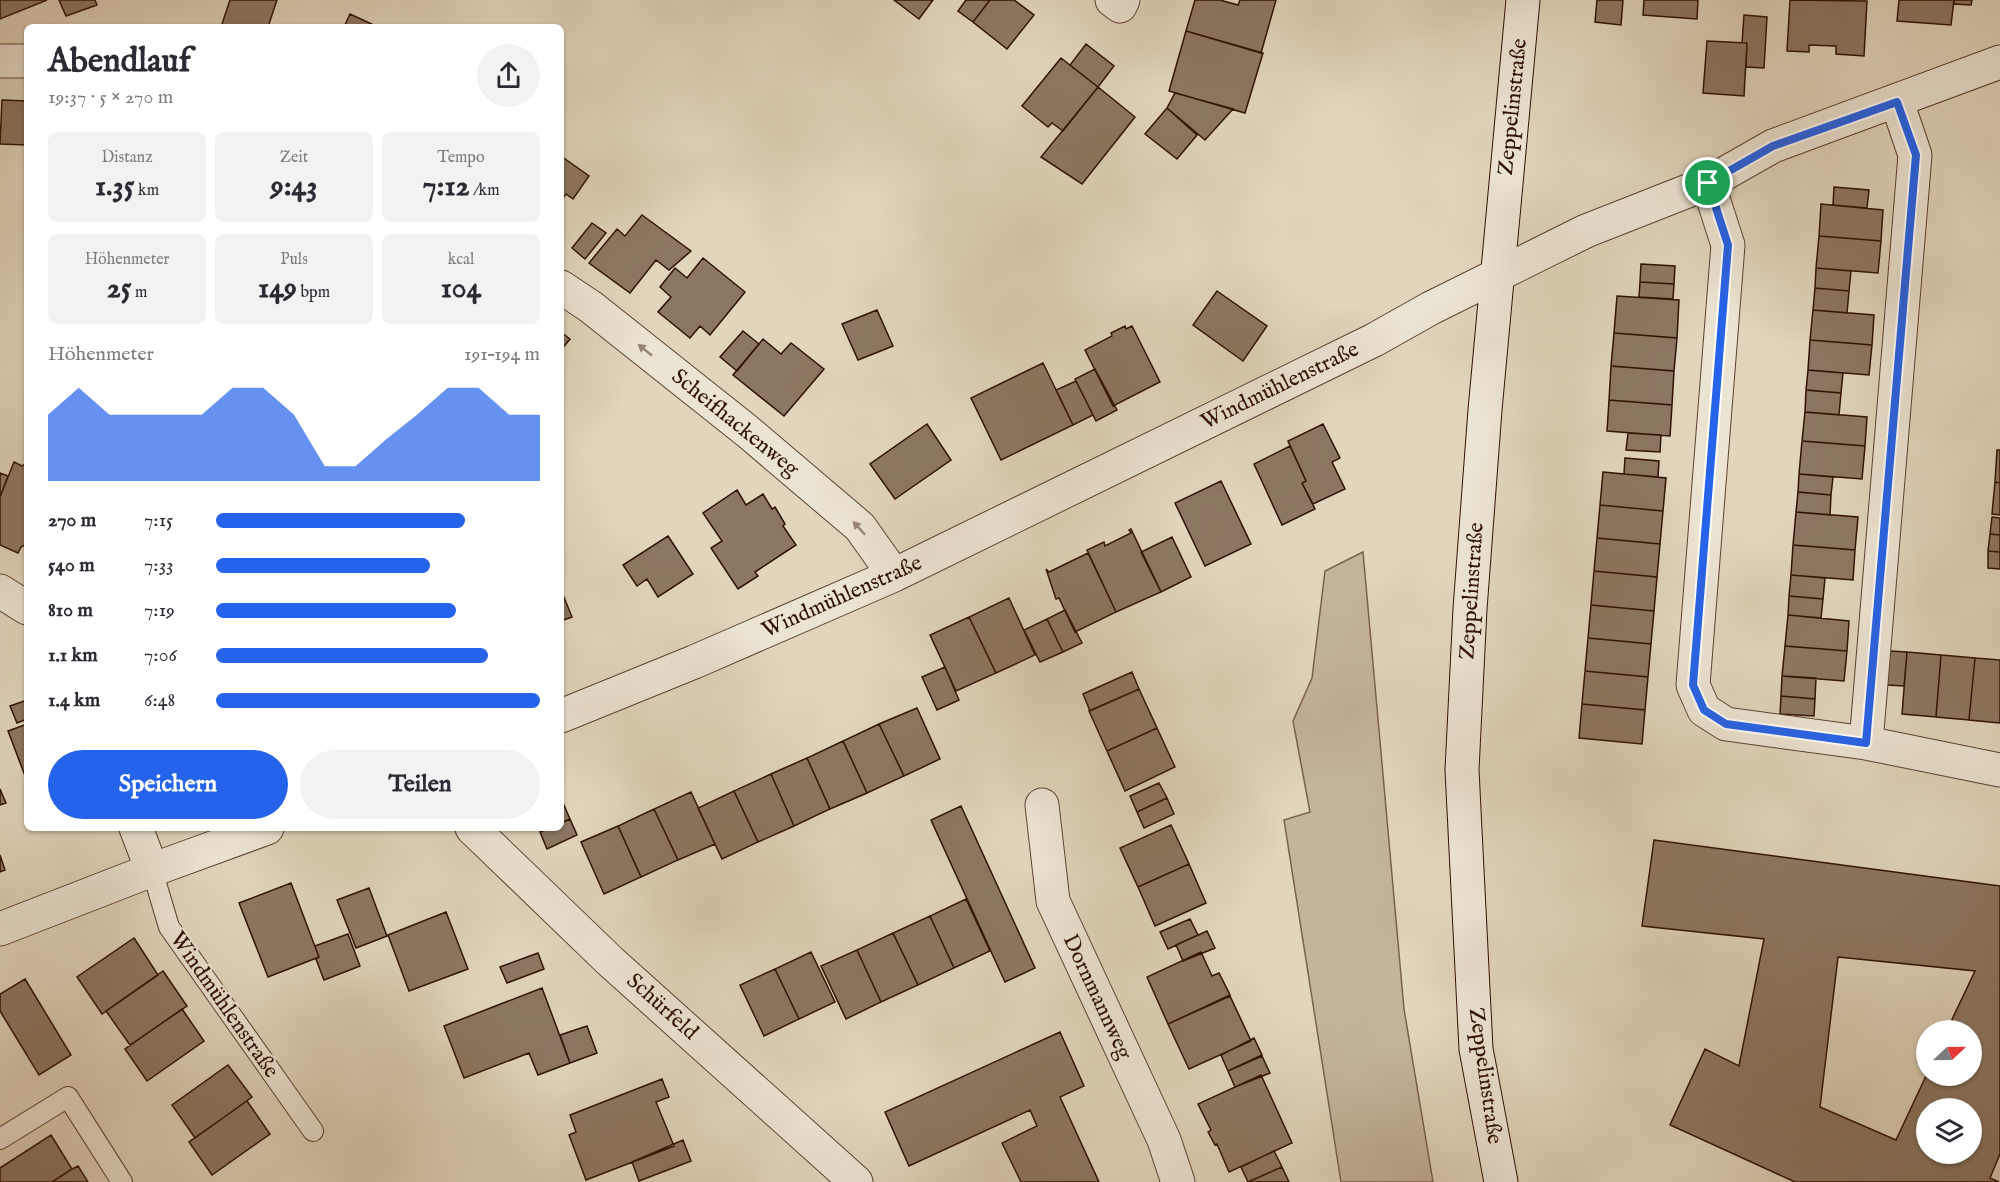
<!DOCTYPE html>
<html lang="de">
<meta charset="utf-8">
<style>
:root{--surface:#fff;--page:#f2f2f3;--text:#2b2b33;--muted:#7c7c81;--accent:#2563eb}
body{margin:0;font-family:"IM FELL English",serif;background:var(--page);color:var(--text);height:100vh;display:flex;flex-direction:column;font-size:22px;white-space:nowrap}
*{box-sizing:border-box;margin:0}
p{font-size:20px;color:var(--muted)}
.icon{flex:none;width:33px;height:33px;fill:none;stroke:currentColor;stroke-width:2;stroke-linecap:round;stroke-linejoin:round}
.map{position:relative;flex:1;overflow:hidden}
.side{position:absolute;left:24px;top:24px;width:540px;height:807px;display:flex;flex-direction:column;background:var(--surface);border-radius:9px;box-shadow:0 2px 4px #0004}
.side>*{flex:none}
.needle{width:39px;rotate:68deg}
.fabs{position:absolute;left:1916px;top:1020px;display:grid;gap:12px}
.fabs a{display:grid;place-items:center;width:66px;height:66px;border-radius:50%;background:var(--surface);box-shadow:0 2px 4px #0004;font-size:30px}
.pin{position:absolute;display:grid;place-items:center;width:51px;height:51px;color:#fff;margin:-26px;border:3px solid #fff;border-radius:50%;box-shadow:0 2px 6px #0007}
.round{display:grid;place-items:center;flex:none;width:63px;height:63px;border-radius:32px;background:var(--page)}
.headline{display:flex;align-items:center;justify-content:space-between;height:102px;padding:0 24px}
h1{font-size:33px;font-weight:700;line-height:45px}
.metrics{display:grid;grid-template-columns:repeat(3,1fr);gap:9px;height:102px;padding:6px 24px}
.metrics div{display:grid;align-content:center;border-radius:9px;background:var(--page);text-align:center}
.metrics b{font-size:30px;font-weight:700}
.metrics small{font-size:16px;font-weight:400}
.metrics p{font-size:16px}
.chart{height:168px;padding:12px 24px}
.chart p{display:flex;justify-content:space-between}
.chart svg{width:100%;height:108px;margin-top:6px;fill:var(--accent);opacity:.7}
.action{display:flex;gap:12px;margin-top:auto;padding:12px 24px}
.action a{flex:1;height:69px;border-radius:36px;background:var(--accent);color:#fff;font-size:24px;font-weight:700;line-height:69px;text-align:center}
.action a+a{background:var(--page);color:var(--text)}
ul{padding:0 24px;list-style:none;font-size:20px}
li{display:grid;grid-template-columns:96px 72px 1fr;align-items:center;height:45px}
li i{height:15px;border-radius:8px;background:var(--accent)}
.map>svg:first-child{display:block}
.green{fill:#c3b49c;stroke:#7a624e;stroke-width:1.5}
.building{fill:#8c7762;stroke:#301101;stroke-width:1.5;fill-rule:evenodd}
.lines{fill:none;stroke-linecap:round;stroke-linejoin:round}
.service-casing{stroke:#5c4230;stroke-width:22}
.minor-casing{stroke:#5c4230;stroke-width:35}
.secondary-casing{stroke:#301101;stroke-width:35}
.service{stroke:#ece4d3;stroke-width:20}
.minor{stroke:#ece4d3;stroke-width:33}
.secondary{stroke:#ece4d3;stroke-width:33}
.oneway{fill:#978574}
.route-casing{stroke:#fff;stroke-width:12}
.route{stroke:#2563eb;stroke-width:8}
.labels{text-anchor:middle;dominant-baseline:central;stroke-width:4.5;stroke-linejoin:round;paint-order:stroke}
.street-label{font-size:22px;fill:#301101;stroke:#ece4d3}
</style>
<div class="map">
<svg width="2000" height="1182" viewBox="0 0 2000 1182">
<rect width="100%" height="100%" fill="#e1d5bc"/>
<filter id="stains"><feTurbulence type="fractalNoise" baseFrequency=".00333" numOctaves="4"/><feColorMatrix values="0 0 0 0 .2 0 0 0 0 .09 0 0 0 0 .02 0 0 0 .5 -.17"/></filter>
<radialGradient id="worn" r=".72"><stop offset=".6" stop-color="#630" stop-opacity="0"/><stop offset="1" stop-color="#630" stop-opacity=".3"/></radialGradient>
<path class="green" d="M 1363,552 L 1404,1009 L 1433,1182 L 1341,1182 L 1284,820 L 1310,812 L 1293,721 L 1312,678 L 1325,571 Z"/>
<path class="building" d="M 0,0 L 47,0 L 0,19 Z
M 59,0 L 95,0 L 97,5 L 66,16 Z
M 230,0 L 277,0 L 268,27 L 221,27 Z
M 894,0 L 933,0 L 919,19 Z
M 966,0 L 990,0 L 973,22 L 958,11 Z
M 990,0 L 1014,0 L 1034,15 L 1007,49 L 973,22 Z
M 1195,0 L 1220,0 L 1238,5 L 1240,0 L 1276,0 L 1261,53 L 1186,31 Z
M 1597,0 L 1623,0 L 1621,25 L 1595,22 Z
M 1644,0 L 1698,0 L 1697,19 L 1643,15 Z
M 1790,0 L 1867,1 L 1864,56 L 1836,54 L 1836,46 L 1809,45 L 1809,52 L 1787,51 Z
M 1899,0 L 1954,0 L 1951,25 L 1897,21 Z
M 1954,0 L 1972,0 L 1971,5 L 1954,4 Z
M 350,14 L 378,27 L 344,27 Z
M 1744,15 L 1767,17 L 1764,68 L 1746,67 L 1747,43 L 1742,43 Z
M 1186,31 L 1263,53 L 1245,113 L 1169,91 Z
M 1707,41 L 1747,43 L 1744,96 L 1703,93 Z
M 1086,44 L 1114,66 L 1098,87 L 1070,65 Z
M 1061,58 L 1098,87 L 1063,131 L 1052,123 L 1048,127 L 1022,106 Z
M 1098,87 L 1135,117 L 1082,184 L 1041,157 Z
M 1175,93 L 1233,109 L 1205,140 L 1167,108 Z
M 2,100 L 27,101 L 27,145 L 0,144 Z
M 1167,108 L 1197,135 L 1177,159 L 1145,134 Z
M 561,156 L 589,176 L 573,199 L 566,194 L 561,201 Z
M 1834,187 L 1869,190 L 1867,208 L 1833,205 Z
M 1821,204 L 1883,210 L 1881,241 L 1819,236 Z
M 642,215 L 691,251 L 669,270 L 656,260 L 630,293 L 589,263 L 617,229 L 625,236 Z
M 592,223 L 606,233 L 585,259 L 572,248 Z
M 1819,236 L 1881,241 L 1878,273 L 1816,268 Z
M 703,258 L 745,292 L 710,335 L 700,326 L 690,338 L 658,312 L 671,297 L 660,287 L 675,268 L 687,278 Z
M 1641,264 L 1675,266 L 1674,284 L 1640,282 Z
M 1816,268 L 1851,271 L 1849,291 L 1815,288 Z
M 1640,282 L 1674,284 L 1673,299 L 1639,297 Z
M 1815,288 L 1849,291 L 1847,313 L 1813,310 Z
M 1217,291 L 1267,326 L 1243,361 L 1193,325 Z
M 1617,296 L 1679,300 L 1677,338 L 1614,333 Z
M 877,310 L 893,346 L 858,360 L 842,324 Z
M 1813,310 L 1874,315 L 1872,345 L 1810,340 Z
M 1125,326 L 1126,329 L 1132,326 L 1160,382 L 1113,406 L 1085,350 L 1112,336 L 1111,333 Z
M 743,331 L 759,344 L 737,371 L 720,357 Z
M 561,332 L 570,339 L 561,350 Z
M 1614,333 L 1677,338 L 1674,371 L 1611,366 Z
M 763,339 L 781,354 L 791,343 L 824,369 L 784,416 L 733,375 Z
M 1810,340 L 1872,345 L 1869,375 L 1808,370 Z
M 1043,363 L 1073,425 L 1001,460 L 971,398 Z
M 1611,366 L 1674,371 L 1672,405 L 1609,400 Z
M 1095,369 L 1117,410 L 1096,421 L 1075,379 Z
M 1808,370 L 1843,373 L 1841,393 L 1806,390 Z
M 1076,381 L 1093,415 L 1073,425 L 1056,390 Z
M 1806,390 L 1841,393 L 1839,415 L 1805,412 Z
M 1609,400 L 1672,405 L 1670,436 L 1607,431 Z
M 1805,412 L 1867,417 L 1865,446 L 1802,441 Z
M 927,424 L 951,460 L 895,499 L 870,464 Z
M 1323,424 L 1340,458 L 1332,462 L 1345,489 L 1313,504 L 1302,483 L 1306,481 L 1288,441 Z
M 1628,433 L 1661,435 L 1660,452 L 1626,450 Z
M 1802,441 L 1865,446 L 1862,479 L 1799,474 Z
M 1290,446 L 1306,481 L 1302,483 L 1315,509 L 1282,525 L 1254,464 Z
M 1997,450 L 2000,450 L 2000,483 L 1995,482 Z
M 1625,458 L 1659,461 L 1658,477 L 1624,474 Z
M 14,462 L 22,466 L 27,463 L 27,544 L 21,547 L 18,553 L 0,545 L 0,497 Z
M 1603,472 L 1666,478 L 1663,511 L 1600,505 Z
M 0,473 L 8,476 L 0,497 Z
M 1799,474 L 1833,477 L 1831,495 L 1798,492 Z
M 1221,481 L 1251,544 L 1205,566 L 1175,503 Z
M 1995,482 L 2000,483 L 2000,515 L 1992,514 Z
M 737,490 L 746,505 L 763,494 L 772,509 L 775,507 L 785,524 L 783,526 L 796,545 L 755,572 L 758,576 L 738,589 L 711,548 L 722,541 L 703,513 Z
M 1798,492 L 1831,495 L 1830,515 L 1796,512 Z
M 1600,505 L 1663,511 L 1660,544 L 1597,538 Z
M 1796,512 L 1858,517 L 1855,550 L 1793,545 Z
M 1992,517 L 2000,518 L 2000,535 L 1990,534 Z
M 1131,529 L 1161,592 L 1116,612 L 1087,550 L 1104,542 L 1105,546 L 1131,533 L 1129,530 Z
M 1990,534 L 2000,535 L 2000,552 L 1988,551 Z
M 668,536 L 693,574 L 658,597 L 647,579 L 637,586 L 623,565 Z
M 1172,537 L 1191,577 L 1161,592 L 1141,552 Z
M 1597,538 L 1660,544 L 1657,577 L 1594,571 Z
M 1793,545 L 1855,550 L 1853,580 L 1791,575 Z
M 1988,551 L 2000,552 L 2000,569 L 1988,568 Z
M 1088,553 L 1116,612 L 1075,632 L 1059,598 L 1056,599 L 1046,569 L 1049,572 Z
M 1594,571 L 1657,577 L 1654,611 L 1591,605 Z
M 1791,575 L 1825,578 L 1823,599 L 1789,596 Z
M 561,590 L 572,617 L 561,621 Z
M 1789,596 L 1823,599 L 1821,618 L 1788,615 Z
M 1009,598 L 1035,655 L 996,673 L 969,617 Z
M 1591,605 L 1654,611 L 1651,644 L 1588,638 Z
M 1065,610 L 1082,643 L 1063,652 L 1047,619 Z
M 1788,615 L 1849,621 L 1847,651 L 1785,646 Z
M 969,617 L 996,673 L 956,691 L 930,635 Z
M 1047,619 L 1063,652 L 1040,662 L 1024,630 Z
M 1588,638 L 1651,644 L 1648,677 L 1585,671 Z
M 1785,646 L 1847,651 L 1844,681 L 1782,676 Z
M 1890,651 L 1907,652 L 1904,686 L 1887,685 Z
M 1907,652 L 1941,655 L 1936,717 L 1902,714 Z
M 1941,655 L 1975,658 L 1969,720 L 1936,717 Z
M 1975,658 L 2000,660 L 2000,723 L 1969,720 Z
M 945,667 L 959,700 L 937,710 L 922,677 Z
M 1585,671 L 1648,677 L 1645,710 L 1582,704 Z
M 1132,672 L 1139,689 L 1090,711 L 1083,694 Z
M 1782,676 L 1816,678 L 1815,699 L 1781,696 Z
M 1139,689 L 1157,728 L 1107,751 L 1089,711 Z
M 1781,696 L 1815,699 L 1814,716 L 1780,714 Z
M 27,700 L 27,719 L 17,723 L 10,706 Z
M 1582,704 L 1645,710 L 1642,744 L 1579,738 Z
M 917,708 L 940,759 L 904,776 L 879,724 Z
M 27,724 L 27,781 L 8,731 Z
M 879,724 L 904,776 L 867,793 L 843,741 Z
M 1157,728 L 1175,767 L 1125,791 L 1107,751 Z
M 843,741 L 867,793 L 830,809 L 807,758 Z
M 807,758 L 830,809 L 794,826 L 771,774 Z
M 771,774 L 794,826 L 758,842 L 734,791 Z
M 1159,783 L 1167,798 L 1137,812 L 1130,796 Z
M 0,789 L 6,803 L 0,805 Z
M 734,791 L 758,842 L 722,859 L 698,808 Z
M 691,792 L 715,844 L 678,860 L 654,809 Z
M 1167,798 L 1174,814 L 1144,828 L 1137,812 Z
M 563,803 L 570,819 L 561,823 L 561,804 Z
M 961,806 L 1035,968 L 1005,982 L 931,820 Z
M 654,809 L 678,860 L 641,877 L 618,826 Z
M 570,819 L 577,835 L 547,849 L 540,832 L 550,828 L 561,828 L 561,823 Z
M 1171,825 L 1189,864 L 1138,887 L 1120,848 Z
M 618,826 L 641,877 L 604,894 L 581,842 Z
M 1654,840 L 2000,886 L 2000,1154 L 1990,1178 L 1999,1182 L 1795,1182 L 1670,1125 L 1705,1049 L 1739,1066 L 1764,939 L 1642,926 ZM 1838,957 L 1975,971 L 1947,1030 L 1971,1030 L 1971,1076 L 1926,1076 L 1896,1140 L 1820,1107 ZM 1926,1108 L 1971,1108 L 1971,1154 L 1926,1154 Z
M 0,855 L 5,870 L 0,872 Z
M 1189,864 L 1206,903 L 1155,926 L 1138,887 Z
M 291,883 L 319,957 L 268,977 L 239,903 Z
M 369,888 L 387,936 L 356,948 L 337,900 Z
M 966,899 L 990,951 L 954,968 L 930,916 Z
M 446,912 L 468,969 L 409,991 L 388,935 Z
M 930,916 L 954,968 L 918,985 L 893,933 Z
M 1190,919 L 1198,935 L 1168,949 L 1160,932 Z
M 1207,931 L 1215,948 L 1183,961 L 1176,945 Z
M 893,933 L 918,985 L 881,1002 L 857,950 Z
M 348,934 L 360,966 L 324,980 L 316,959 L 319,957 L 315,946 Z
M 134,938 L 158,975 L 102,1014 L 77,977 Z
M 857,950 L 881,1002 L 846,1019 L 821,966 Z
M 811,952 L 835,1002 L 799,1019 L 775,969 Z
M 1201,952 L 1212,976 L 1219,973 L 1230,995 L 1168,1024 L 1147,977 Z
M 538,953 L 544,969 L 507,983 L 500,967 Z
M 775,969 L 799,1019 L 764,1036 L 740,985 Z
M 163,971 L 187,1006 L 130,1045 L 106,1011 Z
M 25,979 L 71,1055 L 39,1075 L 0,1011 L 0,994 Z
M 542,988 L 570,1063 L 538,1075 L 529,1053 L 464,1078 L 444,1026 Z
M 1230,996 L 1251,1041 L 1189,1069 L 1168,1024 Z
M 182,1009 L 204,1041 L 147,1081 L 125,1049 Z
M 587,1026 L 597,1053 L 570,1063 L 560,1035 Z
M 1060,1032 L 1084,1086 L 1060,1097 L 1099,1182 L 1021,1182 L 1002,1143 L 1037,1126 L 1030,1110 L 909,1166 L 885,1112 Z
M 1254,1038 L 1262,1055 L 1228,1071 L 1221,1055 Z
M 1262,1056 L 1270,1073 L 1235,1087 L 1228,1071 Z
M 228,1065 L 252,1097 L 195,1138 L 172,1105 Z
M 1261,1075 L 1292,1143 L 1229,1172 L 1217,1144 L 1215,1145 L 1208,1132 L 1211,1130 L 1198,1104 Z
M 662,1079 L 669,1097 L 656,1102 L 674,1146 L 586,1180 L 569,1135 L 576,1132 L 570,1115 Z
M 247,1101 L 270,1134 L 212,1175 L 189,1142 Z
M 51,1135 L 72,1169 L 52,1182 L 0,1182 L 0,1168 Z
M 683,1140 L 691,1161 L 639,1181 L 632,1162 Z
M 1274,1151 L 1282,1167 L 1248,1182 L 1241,1167 Z
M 78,1166 L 88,1182 L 52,1182 L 72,1169 Z
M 1282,1167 L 1289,1182 L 1248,1182 Z"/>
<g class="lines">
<defs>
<path id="service" d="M 152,870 L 169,927 L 313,1131
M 0,1139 L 68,1097 L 122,1182"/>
<path id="minor" d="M 1112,0 L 1120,6 L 1123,0
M 0,61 L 27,61
M 1708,183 L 1728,245 L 1693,685 L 1704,710 L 1726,724 L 1866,743 L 2000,770
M 561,287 L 591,307 L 747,431 L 860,527 L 894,575
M 0,591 L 27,608
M 561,716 L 694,662 L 894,575 L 1374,340 L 1431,308 L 1586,231 L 1708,183 L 1773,146 L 2000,62
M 1866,743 L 1915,155 L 1897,102
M 1042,805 L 1053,901 L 1164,1140 L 1178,1182
M 136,828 L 152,870
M 472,828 L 610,961 L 856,1182
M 0,929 L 152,870 L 267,828"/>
<path id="secondary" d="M 1501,1182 L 1476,1049 L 1462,770 L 1470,609 L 1485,410 L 1523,0"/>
</defs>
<use href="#service" class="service-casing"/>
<use href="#minor" class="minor-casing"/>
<use href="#secondary" class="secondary-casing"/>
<use href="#service" class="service"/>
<use href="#minor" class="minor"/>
<use href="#secondary" class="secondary"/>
</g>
<defs><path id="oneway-solid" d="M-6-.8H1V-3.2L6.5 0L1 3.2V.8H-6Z" transform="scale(1.5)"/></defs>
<g class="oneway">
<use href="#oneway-solid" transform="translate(645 350) rotate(-141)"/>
<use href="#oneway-solid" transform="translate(859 528) rotate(-132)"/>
</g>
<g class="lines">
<defs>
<path id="route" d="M 1897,102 L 1916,155 L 1866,743 L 1726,724 L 1704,710 L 1693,685 L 1728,245 L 1708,183 L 1773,146 Z"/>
</defs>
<use href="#route" class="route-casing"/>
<use href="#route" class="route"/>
</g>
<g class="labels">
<g class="street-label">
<text transform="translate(1513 107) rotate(-84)">Zeppelinstraße</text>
<text transform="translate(1280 386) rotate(-26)">Windmühlenstraße</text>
<text transform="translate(735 423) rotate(39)">Scheifhackenweg</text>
<text transform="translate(1472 591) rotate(-86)">Zeppelinstraße</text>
<text transform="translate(842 597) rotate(-24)">Windmühlenstraße</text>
<text transform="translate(1097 997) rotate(65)">Dornmannweg</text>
<text transform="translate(224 1005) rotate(55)">Windmühlenstraße</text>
<text transform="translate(662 1007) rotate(42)">Schürfeld</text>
<text transform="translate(1485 1076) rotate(82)">Zeppelinstraße</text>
</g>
</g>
<rect width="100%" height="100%" filter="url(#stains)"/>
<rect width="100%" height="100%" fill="url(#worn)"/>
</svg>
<div class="fabs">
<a><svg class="needle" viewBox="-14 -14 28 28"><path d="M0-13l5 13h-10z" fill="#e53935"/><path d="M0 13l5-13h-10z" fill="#7c7c81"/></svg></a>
<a><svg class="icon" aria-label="layers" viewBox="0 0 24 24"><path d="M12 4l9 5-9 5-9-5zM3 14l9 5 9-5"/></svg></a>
</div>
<div class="pin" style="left:1708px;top:183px;background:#1e9e55"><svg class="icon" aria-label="arrive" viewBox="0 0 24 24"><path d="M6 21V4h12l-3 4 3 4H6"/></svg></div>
<section class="side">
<div class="headline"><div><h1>Abendlauf</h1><p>19:37 · 5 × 270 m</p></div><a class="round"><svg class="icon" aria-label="share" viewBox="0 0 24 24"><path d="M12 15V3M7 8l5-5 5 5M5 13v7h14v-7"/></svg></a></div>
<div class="metrics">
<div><p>Distanz</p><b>1.35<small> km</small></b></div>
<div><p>Zeit</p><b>9:43</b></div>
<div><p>Tempo</p><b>7:12<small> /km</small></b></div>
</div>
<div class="metrics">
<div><p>Höhenmeter</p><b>25<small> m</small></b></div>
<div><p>Puls</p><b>149<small> bpm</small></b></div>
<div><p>kcal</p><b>104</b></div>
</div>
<div class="chart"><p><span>Höhenmeter</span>191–194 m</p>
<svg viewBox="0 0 160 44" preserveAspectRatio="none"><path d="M0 44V17L10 6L20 17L30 17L40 17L50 17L60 6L70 6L80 17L90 38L100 38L110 27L120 17L130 6L140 6L150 17L160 17V44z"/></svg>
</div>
<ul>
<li><b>270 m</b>7:15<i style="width:77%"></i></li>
<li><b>540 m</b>7:33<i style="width:66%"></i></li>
<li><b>810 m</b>7:19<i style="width:74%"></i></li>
<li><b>1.1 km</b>7:06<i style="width:84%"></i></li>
<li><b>1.4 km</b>6:48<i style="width:100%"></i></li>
</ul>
<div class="action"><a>Speichern</a><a>Teilen</a></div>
</section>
</div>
